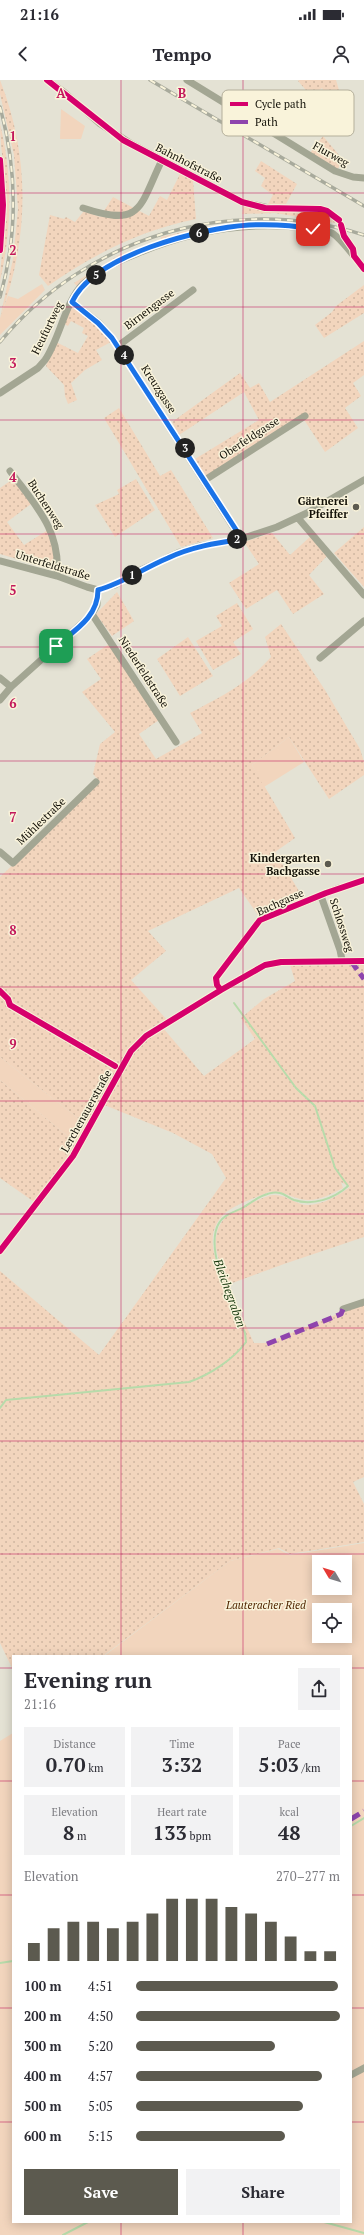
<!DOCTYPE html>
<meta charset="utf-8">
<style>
:root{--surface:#fff;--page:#f2f2f3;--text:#2b2b33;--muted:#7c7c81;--accent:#5c5a4f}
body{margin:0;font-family:"PT Serif",serif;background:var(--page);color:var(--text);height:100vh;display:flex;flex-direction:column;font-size:15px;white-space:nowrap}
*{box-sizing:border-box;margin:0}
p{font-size:13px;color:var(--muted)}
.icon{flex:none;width:22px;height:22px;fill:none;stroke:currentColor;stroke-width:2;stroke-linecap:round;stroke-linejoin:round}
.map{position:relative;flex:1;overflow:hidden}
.details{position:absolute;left:12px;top:1575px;width:340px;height:568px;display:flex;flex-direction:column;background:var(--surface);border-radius:0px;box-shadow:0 2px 10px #0003}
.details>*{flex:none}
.needle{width:26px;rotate:308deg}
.buttons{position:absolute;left:312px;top:1475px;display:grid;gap:8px}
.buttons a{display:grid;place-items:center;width:40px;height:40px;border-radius:0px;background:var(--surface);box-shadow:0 2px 10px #0003;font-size:20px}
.pin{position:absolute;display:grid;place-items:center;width:34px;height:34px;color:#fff;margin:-17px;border-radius:8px;box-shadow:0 2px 6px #0006}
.km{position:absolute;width:20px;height:20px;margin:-10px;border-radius:50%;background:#222;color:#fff;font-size:11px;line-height:20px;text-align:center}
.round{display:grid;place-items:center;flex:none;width:42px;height:42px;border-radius:0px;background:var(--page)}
.summary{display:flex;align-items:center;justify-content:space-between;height:68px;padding:0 12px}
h1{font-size:22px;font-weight:700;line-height:30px}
.stats{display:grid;grid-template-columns:repeat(3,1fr);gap:6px;height:68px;padding:4px 12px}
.stats div{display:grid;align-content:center;border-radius:0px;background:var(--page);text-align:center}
.stats b{font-size:20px;font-weight:700}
.stats small{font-size:11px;font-weight:400}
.stats p{font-size:11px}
.chart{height:112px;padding:8px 12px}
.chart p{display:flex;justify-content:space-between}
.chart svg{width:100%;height:72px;margin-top:4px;stroke:var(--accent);stroke-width:6}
.primary-button{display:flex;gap:8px;margin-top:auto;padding:8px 12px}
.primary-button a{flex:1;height:46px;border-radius:0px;background:var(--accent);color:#fff;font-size:16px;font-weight:700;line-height:46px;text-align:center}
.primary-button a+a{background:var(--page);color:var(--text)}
ul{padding:0 12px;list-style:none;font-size:13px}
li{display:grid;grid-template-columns:64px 48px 1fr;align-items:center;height:30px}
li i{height:10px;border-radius:5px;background:var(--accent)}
.status{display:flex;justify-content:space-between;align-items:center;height:28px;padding:0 20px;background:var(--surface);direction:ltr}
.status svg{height:11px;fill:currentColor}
header{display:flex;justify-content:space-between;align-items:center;height:52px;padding:0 12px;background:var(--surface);font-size:18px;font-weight:700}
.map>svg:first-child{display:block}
.grass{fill:url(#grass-dots);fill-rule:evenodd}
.green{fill:#f2d5bd;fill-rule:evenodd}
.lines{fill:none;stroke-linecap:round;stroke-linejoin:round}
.stream{stroke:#b7dbaa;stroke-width:2}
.street{stroke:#a3a693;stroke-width:7}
.rail-casing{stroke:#a8aa9c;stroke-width:3.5}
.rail{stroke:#f9f3da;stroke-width:2;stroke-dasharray:6;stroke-linecap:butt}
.quiet{stroke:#8e44ad;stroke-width:5;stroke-dasharray:10 5;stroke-linecap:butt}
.cycleway-casing{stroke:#f9f3da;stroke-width:8}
.cycleway{stroke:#d6006c;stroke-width:6}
.route-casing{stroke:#fff;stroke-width:8}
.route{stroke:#1a73e8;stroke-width:5}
.grid{fill:none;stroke:#c2185b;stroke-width:1;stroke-opacity:0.55}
.poi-dot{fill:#5c5a4f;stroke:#f9f3da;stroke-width:1.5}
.labels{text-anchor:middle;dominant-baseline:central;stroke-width:3;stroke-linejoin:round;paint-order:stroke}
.street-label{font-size:11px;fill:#131108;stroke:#f9f3da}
.poi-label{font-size:11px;font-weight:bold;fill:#131108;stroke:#f9f3da;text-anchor:end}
.park-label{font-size:11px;font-style:italic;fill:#512600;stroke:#f9f3da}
.water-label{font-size:12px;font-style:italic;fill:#13350a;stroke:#f9f3da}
.key{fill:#f9f3da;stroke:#b4af9b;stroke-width:1}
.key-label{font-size:11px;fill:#131108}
.grid-label{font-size:13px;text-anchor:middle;font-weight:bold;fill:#c2185b;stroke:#f9f3da;stroke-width:3;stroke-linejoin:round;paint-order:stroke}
</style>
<div class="status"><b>21:16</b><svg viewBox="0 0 49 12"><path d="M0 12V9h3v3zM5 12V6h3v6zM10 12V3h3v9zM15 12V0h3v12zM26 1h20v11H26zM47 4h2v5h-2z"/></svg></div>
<header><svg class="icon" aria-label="back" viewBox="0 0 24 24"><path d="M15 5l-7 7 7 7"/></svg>Tempo<svg class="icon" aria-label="person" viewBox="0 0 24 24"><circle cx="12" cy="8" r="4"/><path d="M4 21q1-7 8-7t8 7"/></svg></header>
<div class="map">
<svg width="364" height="2155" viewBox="0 0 364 2155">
<defs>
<pattern id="grass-dots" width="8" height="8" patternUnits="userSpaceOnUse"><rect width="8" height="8" fill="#f2d5bd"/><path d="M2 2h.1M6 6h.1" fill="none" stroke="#cfb6a1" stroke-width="1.8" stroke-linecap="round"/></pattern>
</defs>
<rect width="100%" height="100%" fill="#e4e2d4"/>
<path class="grass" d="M 0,0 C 31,79 29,159 0,238 L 13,179 L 18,129 L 14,75 L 0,14 Z
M 299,0 L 336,0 L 341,17 L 331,24 L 322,8 L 311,16 L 298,1 Z
M 0,44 C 13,96 12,149 0,201 C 0,175 8,144 7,120 C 6,97 0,70 0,44 Z
M 323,56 L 344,81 L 337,90 L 310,73 Z
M 261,81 L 297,104 L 286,124 L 268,124 L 273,115 L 261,106 L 265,98 L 255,91 Z
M 180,94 L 193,100 L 196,139 C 141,150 94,174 48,206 L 39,195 L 50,135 L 64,139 L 66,137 L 75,142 L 84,131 L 100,137 L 113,117 L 149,136 L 160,116 L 167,120 Z
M 244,126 C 253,129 262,131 272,131 C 289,131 328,125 336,143 L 275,133 L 242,134 Z
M 248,143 L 216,147 L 149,166 L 78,207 L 74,203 L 119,175 L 161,159 L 161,157 L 203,147 Z
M 364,205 L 364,233 L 324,258 L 315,245 L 332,232 L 336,226 Z
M 72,226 L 101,247 L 111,262 L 96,270 L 102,280 L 85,290 L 71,303 L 77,320 L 68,324 L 65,316 L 64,305 L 46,286 L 56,262 L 78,273 L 88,256 L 82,253 L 84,248 L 71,241 L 68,246 L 64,244 Z
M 364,261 L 364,295 L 353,303 L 361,316 L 345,328 L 358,348 L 325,372 L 301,335 L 205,397 L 195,379 L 259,340 L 244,312 L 179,355 L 172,342 L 240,293 L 250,308 L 259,303 L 270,322 Z
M 119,328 L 160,396 L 171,390 L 213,458 L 181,467 L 104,338 Z
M 13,399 L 31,424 L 7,442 L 24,465 L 48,450 L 55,468 L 54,488 L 51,489 L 0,474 L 0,408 Z
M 136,399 L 155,430 L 115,457 L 95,425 L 119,414 L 117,410 Z
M 364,447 L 364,507 L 334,473 Z
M 272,453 L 290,475 L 311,456 L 328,475 L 309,495 L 324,514 L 293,534 L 277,510 L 246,529 L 229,503 L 259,484 L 244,462 Z
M 117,512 L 134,541 L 112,556 L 96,534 Z
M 237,523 L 253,549 L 233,562 L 241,574 L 213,590 L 196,561 L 222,546 L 216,536 Z
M 281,544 L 325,610 L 360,669 L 364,682 L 364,695 L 329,719 L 289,657 L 252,685 L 295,758 L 275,772 L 304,819 L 260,838 L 239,808 L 148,851 L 166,871 L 131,900 L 168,941 L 163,948 L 204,996 L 255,959 L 241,938 L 264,919 L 295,901 L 290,885 L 364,882 L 364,896 L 361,892 L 364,899 L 364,1157 L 284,1184 L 227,1205 L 254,1263 L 267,1263 L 364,1223 L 364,1397 L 353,1402 L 364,1424 L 364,1462 L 290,1474 L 279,1468 L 230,1481 L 103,1576 L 13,1576 L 13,1590 L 0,1563 L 0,1191 L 99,1275 L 226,1098 L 212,1074 L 173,1053 L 102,1024 L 88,1046 L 0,977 L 0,913 L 7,915 L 0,909 L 0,797 L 100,702 L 93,694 L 100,664 L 115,652 L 82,612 L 101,599 L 87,579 L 109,564 L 159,640 L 139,654 L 156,679 L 202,653 L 190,633 C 222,616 247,604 271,577 L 265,557 ZM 341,1102 L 350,1107 C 339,1115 323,1125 308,1125 C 296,1125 286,1114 273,1115 C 266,1115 232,1132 226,1137 C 220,1142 217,1151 216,1158 C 214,1174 224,1189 226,1202 C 214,1181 204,1153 224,1134 C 233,1125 257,1117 269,1112 C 283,1110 295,1120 309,1120 C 321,1120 333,1113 343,1108 Z
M 188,557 L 213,596 L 180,616 L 157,579 Z
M 0,1000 L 77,1064 L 69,1086 L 40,1126 L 0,1098 Z"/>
<path class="green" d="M 61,29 L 85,46 L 81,59 L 60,59 Z
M 42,204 L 45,210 L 0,255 L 0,238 L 8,216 L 18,219 Z
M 289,657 L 304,682 L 264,707 L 252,685 Z
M 0,977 L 88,1046 L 77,1064 L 0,1000 Z
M 364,1463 L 364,2155 L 0,2155 L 0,1661 L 13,1653 L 13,2142 L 351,2142 L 351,1576 L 104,1576 L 230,1481 L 278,1469 L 290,1475 ZM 319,1482 L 345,1482 L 345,1508 L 319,1508 ZM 319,1530 L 345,1530 L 345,1556 L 319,1556 Z"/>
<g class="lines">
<path class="stream" d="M 0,1328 L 6,1320 L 189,1302 C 209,1295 233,1280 246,1262 L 245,1253 C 234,1226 203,1170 219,1143 C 224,1134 235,1132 244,1127 C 253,1121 268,1110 280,1113 C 285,1114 289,1118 294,1120 C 312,1126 334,1119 348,1106 L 335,1088 L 315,1026 L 296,1008 L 234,923
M 351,1746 L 364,1738
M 0,1883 L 13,1881
M 324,2142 L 364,2153
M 63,2155 L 88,2142"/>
<path class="street" d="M 47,0 L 64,12 L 99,43 L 130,63 L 242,122 L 269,128
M 187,0 L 335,91 L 353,97 L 364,98
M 83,128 C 143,148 139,127 162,80
M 72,222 L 99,243 L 112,258 L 241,459
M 118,266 L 193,210
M 0,313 L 38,288 L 45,280 C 60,258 65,222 83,204 C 98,190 118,181 136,174 C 187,152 240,142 296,147 C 307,148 321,148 332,153 C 342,159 356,179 364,189
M 10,391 C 35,425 61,450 57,496
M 205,400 L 305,336
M 298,438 L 364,515
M 0,481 L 57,496 L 87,507 L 98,510 L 115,505 L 141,490 L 180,472 L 200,466 L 241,459 L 277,447 L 307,433 L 364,400
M 92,534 L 176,662
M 320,578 L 364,541
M 0,598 L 11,607
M 0,620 L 11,607 L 92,534 L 97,525 L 98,510
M 0,772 L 13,783 L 96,702
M 321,816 L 340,870 L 342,880
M 221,910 L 217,905 L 216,898 L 260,840 L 339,808
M 0,1171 L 73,1076 L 131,971 L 146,956 L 221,910 L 265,885 L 281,882 L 364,881
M 343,1229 L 364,1222
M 351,1995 L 364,1988"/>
<defs>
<path id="rail" d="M 150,0 L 364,126
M 0,27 C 17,89 18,154 0,217
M 0,262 C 88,156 232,113 364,155"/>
</defs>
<use href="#rail" class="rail-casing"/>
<use href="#rail" class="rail"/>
<path class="quiet" d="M 352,881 L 353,884 L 364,899
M 267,1264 L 341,1234 L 343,1229
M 351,1739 L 364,1731"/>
<defs>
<path id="cycleway" d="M 47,0 L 123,60 L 242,122 L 265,128 L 320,129 L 327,131 L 339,140
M 0,80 L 3,125 L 0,170
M 341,145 L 344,156 L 353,169 L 354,176 L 364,189
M 221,910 L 217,905 L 216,898 L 260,840 L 326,813 L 364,800
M 0,911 L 8,919 L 10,925 L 115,986
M 0,1171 L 73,1076 L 131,971 L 146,956 L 221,910 L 265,885 L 281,882 L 364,881"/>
</defs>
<use href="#cycleway" class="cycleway-casing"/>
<use href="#cycleway" class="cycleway"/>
</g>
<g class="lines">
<defs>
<path id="route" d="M 56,566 C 75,550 98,537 98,510 C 123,503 144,488 168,478 C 191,467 216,463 242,459 L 112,258 L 98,243 L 72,222 C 94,175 200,148 249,145 C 270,144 292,145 313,149"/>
</defs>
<use href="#route" class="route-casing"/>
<use href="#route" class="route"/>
</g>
<path class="grid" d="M 121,0 L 121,1576M 243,0 L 243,1576M 0,113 L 364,113M 0,227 L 364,227M 0,340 L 364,340M 0,454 L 364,454M 0,567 L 364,567M 0,681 L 364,681M 0,794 L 364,794M 0,907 L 364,907M 0,1021 L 364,1021M 0,1134 L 364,1134M 0,1248 L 364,1248M 0,1361 L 364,1361M 0,1474 L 364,1474M 0,1588 L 13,1588M 351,1588 L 364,1588M 0,1701 L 13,1701M 351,1701 L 364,1701M 0,1815 L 13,1815M 351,1815 L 364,1815M 0,1928 L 13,1928M 351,1928 L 364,1928M 0,2042 L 13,2042M 351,2042 L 364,2042M 121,2142 L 121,2155M 243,2142 L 243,2155"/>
<g class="poi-dot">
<circle cx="356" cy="427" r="4"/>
<circle cx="328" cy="784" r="4"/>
</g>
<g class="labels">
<g class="street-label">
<text transform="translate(331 74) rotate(29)">Flurweg</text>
<text transform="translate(189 83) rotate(27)">Bahnhofstraße</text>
<text transform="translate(149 229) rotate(-37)">Birnengasse</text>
<text transform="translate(47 248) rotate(-64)">Heufurtweg</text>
<text transform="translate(159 309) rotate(57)">Kreuzgasse</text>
<text transform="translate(249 358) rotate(-33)">Oberfeldgasse</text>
<text transform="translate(46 424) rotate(57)">Buchenweg</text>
<text transform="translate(53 485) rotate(17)">Unterfeldstraße</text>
<text transform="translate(144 592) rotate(57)">Niederfeldstraße</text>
<text transform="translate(41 741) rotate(-44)">Mühlestraße</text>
<text transform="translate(280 822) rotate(-24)">Bachgasse</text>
<text transform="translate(342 845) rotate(72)">Schlossweg</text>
<text transform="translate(86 1031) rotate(-61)">Lerchenauerstraße</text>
</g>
<g class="poi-label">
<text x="348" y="421">Gärtnerei<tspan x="348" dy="13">Pfeiffer</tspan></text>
<text x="320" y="778">Kindergarten<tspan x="320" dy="13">Bachgasse</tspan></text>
</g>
<g class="park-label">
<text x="266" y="1525">Lauteracher Ried</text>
</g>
<g class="water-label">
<text transform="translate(230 1213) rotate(70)">Bleichegraben</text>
</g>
</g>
<rect x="222" y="10" width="132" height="46" rx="6" class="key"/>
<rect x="230" y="22" width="18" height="4" fill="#d6006c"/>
<rect x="230" y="40" width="18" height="4" fill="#8e44ad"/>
<g class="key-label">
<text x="255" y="28">Cycle path</text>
<text x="255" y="46">Path</text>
</g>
<g class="grid-label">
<text x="61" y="18">A</text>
<text x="182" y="18">B</text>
<text x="13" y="61">1</text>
<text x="13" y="175">2</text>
<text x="13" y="288">3</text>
<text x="13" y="402">4</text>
<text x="13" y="515">5</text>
<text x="13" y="628">6</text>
<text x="13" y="742">7</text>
<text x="13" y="855">8</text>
<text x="13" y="969">9</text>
</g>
</svg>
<div class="buttons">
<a><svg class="needle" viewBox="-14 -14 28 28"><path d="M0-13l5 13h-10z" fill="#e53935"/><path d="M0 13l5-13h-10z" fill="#7c7c81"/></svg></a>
<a><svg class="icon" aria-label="locate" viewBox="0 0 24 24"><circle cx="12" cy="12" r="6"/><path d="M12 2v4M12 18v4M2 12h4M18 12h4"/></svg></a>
</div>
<div class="pin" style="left:56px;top:566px;background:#1e9e55"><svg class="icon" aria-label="arrive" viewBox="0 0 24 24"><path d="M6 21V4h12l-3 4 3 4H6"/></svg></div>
<div class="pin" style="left:313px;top:149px;background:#d93025"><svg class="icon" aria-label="check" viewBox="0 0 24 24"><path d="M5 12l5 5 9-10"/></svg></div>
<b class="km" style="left:132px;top:495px">1</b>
<b class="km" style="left:237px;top:459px">2</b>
<b class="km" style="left:185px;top:368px">3</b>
<b class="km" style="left:124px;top:275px">4</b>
<b class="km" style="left:96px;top:195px">5</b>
<b class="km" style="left:199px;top:153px">6</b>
<section class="details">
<div class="summary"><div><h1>Evening run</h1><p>21:16</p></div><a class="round"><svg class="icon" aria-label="share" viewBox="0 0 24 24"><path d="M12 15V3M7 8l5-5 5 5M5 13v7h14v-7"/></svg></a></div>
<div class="stats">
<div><p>Distance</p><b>0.70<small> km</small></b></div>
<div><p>Time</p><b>3:32</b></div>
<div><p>Pace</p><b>5:03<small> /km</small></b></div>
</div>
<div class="stats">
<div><p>Elevation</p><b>8<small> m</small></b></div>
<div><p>Heart rate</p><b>133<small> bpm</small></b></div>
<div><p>kcal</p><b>48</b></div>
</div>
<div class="chart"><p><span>Elevation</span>270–277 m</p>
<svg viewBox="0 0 160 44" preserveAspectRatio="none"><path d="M5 44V33M15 44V24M25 44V20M35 44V20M45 44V24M55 44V20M65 44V15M75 44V6M85 44V6M95 44V6M105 44V11M115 44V15M125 44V20M135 44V29M145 44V38M155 44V38"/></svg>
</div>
<ul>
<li><b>100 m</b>4:51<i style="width:99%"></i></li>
<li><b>200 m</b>4:50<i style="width:100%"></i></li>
<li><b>300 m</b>5:20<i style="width:68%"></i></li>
<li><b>400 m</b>4:57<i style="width:91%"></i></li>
<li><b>500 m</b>5:05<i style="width:82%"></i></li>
<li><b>600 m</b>5:15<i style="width:73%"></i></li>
</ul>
<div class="primary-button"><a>Save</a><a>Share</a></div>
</section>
</div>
